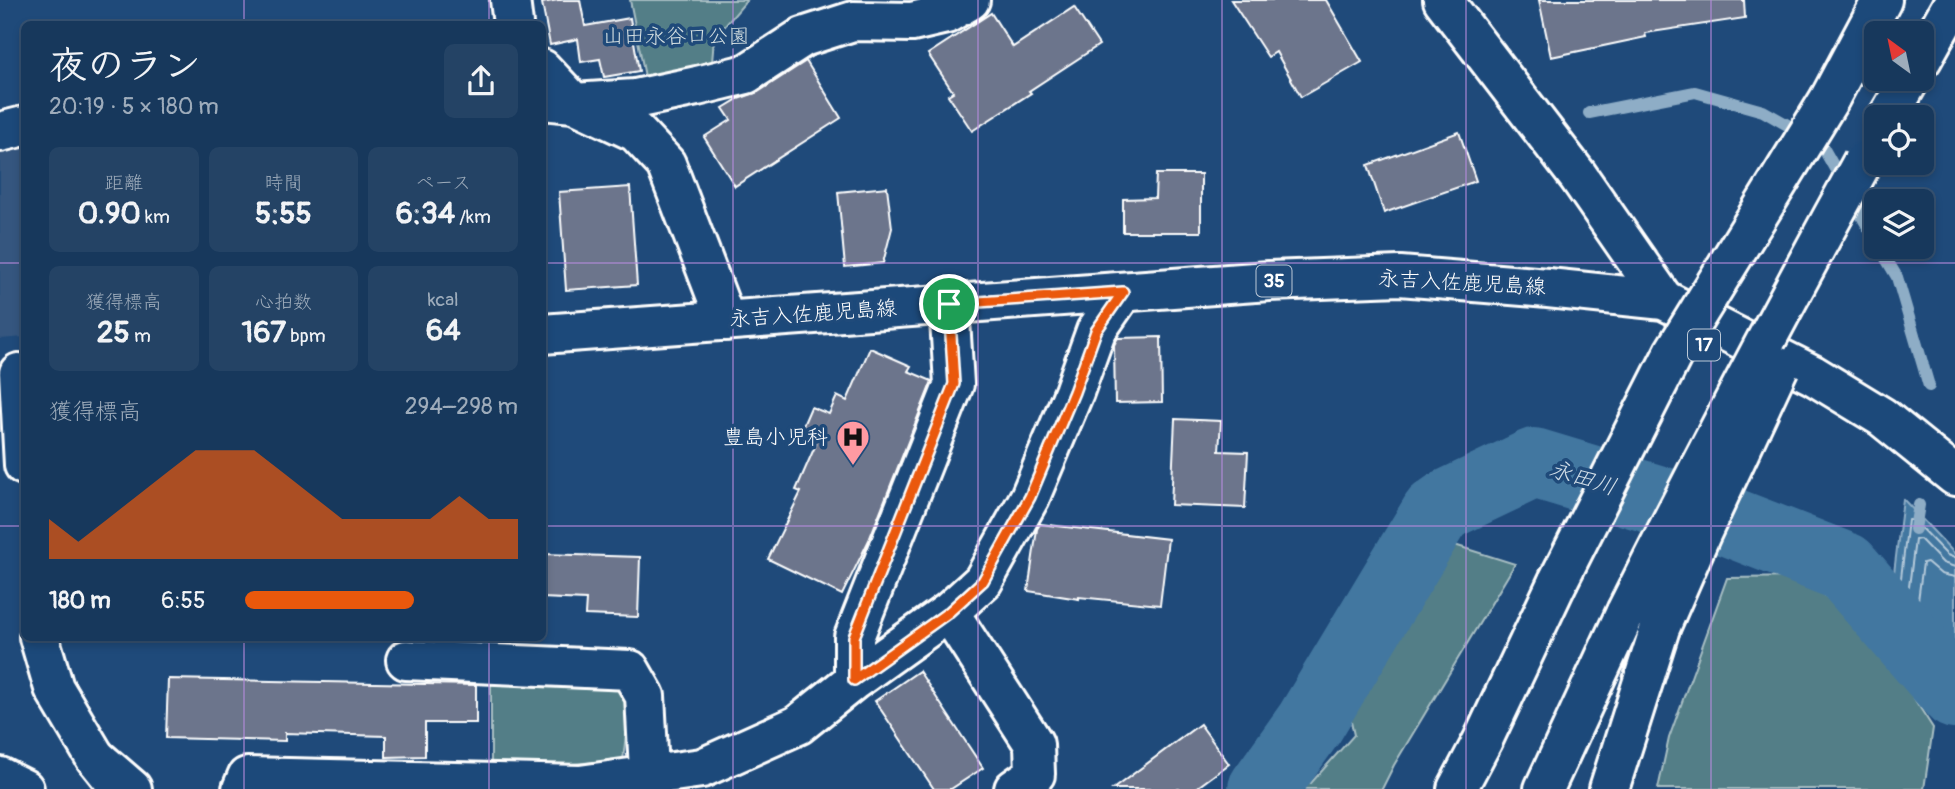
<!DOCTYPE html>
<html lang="ja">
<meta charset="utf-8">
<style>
:root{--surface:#17385c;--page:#244365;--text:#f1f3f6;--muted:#9eacbb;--line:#365272;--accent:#ea580c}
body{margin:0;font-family:Pangolin,"Klee One",sans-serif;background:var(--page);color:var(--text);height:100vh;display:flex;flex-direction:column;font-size:26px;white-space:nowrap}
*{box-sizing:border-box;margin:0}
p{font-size:23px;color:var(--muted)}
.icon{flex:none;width:38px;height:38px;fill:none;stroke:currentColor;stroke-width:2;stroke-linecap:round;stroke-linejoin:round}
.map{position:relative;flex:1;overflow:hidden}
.drawer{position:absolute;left:21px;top:21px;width:525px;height:620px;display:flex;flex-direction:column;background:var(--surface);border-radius:10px;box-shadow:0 4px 10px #0003,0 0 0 2px var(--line)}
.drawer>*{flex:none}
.needle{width:46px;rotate:327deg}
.tools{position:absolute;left:1864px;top:21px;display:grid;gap:14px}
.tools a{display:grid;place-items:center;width:70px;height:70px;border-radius:10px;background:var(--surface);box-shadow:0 4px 10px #0003,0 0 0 2px var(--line);font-size:35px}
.pin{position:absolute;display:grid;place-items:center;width:60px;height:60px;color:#fff;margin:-30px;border:4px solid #fff;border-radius:50%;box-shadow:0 2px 7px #0007}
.round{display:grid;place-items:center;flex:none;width:74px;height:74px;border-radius:10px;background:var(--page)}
.summary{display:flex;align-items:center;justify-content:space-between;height:119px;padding:0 28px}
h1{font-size:38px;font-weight:800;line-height:52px}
.stats{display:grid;grid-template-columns:repeat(3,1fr);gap:10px;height:119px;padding:7px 28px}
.stats div{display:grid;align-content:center;border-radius:10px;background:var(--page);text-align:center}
.stats b{font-size:30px;font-weight:800}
.stats small{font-size:19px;font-weight:400}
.stats p{font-size:19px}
.chart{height:196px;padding:14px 28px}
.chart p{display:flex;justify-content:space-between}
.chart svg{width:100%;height:126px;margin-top:7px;fill:var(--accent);opacity:.7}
ul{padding:0 28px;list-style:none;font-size:23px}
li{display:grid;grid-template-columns:112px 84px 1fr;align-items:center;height:52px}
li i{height:18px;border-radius:9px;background:var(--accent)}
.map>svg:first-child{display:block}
.built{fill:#36577f}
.green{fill:#527e87;stroke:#a8bec3;stroke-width:2}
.water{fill:#4377a0;stroke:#8eadc6;stroke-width:2}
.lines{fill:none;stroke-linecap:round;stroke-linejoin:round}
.shore{stroke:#b4c9d9;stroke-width:2}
.stream{stroke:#8eadc6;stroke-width:12}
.river{stroke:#4377a0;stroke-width:70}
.building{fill:#6c758c;stroke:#fff;stroke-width:2}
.street-casing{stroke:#fff;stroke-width:44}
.secondary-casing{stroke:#fff;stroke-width:44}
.primary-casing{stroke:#fff;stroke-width:44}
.highway-casing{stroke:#fff;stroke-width:44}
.street{stroke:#1f4a7a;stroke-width:38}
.secondary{stroke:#1f4a7a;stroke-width:38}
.primary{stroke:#1f4a7a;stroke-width:38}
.highway{stroke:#1f4a7a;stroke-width:38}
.highway-bridge-casing{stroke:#fff;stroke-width:44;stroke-linecap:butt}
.highway-bridge{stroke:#1f4a7a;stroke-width:38}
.route-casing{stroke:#fff;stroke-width:14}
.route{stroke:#ea580c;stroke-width:9}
.grid{fill:none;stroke:#b68bdc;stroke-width:2;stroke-opacity:0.55}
.labels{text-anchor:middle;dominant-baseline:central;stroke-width:7;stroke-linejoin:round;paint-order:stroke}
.shield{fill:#1f4a7a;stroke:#bcc9d7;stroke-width:2}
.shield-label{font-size:19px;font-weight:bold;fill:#fff}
.park-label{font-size:21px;fill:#d4dfe1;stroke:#1f4a7a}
.street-label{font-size:21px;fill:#fff;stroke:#1f4a7a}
.poi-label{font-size:21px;fill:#fff;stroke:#1f4a7a;text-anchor:end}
.water-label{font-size:23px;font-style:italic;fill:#d0dde7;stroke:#1f4a7a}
</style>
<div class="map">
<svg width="1955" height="789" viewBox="0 0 1955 789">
<rect width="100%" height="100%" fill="#1f4a7a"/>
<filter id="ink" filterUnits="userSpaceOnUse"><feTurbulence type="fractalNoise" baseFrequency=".0143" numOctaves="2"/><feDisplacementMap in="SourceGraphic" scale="14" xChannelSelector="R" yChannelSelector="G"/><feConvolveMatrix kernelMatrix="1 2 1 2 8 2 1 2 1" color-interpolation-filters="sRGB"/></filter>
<g filter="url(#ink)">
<path class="built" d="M 24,147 L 24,337 L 0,339 L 0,152 Z"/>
<path class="green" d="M 630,0 L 747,0 L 714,39 L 712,62 L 646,82 Z
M 1445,542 L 1515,564 L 1394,765 L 1382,789 L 1291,789 L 1311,783 L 1354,735 L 1344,691 L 1402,609 Z
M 1805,577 L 1882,649 L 1933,728 L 1924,789 L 1658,789 L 1669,738 L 1727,578 Z
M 612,683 L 630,699 L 623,760 L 491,770 L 491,684 Z"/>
<path class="water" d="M 1903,499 L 1955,554 L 1955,724 L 1887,631 Z"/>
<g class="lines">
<path class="shore" d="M 1955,558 L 1947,555 L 1913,520 L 1908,520 L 1895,628 L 1955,712
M 1955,567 L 1943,563 L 1920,539 L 1915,540 L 1904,626 L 1955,697
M 1955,577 L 1941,574 L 1927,562 L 1923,563 L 1915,623 L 1955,680"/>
<path class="stream" d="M 1589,113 L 1695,92 L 1763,111 L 1821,144 L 1876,241
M 1879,247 L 1897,277 L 1929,386
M 1915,529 L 1919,505"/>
<path class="river" d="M 1263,789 L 1310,723 L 1436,513 L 1450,503 L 1534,463 L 1730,522 L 1845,567 L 1955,694"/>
</g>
<path class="building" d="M 558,0 L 580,0 L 585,26 L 630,18 L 639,71 L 604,77 L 600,59 L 581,62 L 578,39 L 550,45 L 542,3 Z
M 1231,0 L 1326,0 L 1362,62 L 1301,97 L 1276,52 L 1268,57 Z
M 1539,0 L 1744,0 L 1745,18 L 1645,33 L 1646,37 L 1551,57 Z
M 1074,7 L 1099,45 L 1029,91 L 1031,93 L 972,131 L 948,95 L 953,92 L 928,54 L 991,13 L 1013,47 Z
M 806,61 L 841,118 L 735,186 L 704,137 L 731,120 L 723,108 L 738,99 L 758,92 Z
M 1459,132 L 1476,181 L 1384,213 L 1368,165 Z
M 1156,174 L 1201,174 L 1201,232 L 1123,232 L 1123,199 L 1155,198 Z
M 630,187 L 637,285 L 566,290 L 559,192 Z
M 887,187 L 892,228 L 883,263 L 845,267 L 838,192 Z
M 1161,337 L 1162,402 L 1115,403 L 1114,345 L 1116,341 L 1118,338 Z
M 870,348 L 911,366 L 908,371 L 932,381 L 869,540 L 842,595 L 768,559 L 801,492 L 796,490 L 816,444 L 798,437 L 811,407 L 829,414 L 837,396 L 847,401 Z
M 1175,419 L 1221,421 L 1219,451 L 1248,452 L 1245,508 L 1171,505 Z
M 1040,524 L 1168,539 L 1160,605 L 1079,597 L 1079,599 L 1028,591 L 1037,529 Z
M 542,554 L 640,557 L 638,617 L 585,615 L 586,600 L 542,598 Z
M 919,671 L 983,768 L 951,789 L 934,789 L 875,701 Z
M 168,679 L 476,685 L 476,723 L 425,723 L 425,756 L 386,757 L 386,736 L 285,733 L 285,741 L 166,738 Z
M 1200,724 L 1229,764 L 1195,789 L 1113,789 Z"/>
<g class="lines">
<defs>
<path id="street" d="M 510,0 L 513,24
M 542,69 L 574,103 L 636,132 L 666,164 L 726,321
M 542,100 L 574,103 L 635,99 L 697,86 L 746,74 L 803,37 L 853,21 L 912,22 L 946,14 L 970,0
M 0,132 L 24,126
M 949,612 L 1034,744 L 1035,774 L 1014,789
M 406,660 L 630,670 L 645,696 L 650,789
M 854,680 L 854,637 L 954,384 L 949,304
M 0,777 L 24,789
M 242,789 L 247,777 L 580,785 L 702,768 L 798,725 L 854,680 L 949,612 L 983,581 L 1030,497 L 1074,392 L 1096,331 L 1123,292"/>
<path id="secondary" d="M 1443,0 L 1578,176 L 1664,300"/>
<path id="primary" d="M 542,334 L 1269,281 L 1400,276 L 1548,288 L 1664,300 L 1813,375 L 1882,417 L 1955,476
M 19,373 L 24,465
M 39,637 L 54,688 L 95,757 L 115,782"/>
<path id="highway" d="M 1922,59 L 1955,0
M 1830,98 L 1882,0
M 1888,117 L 1910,79
M 95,757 L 132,789
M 1457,789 L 1483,740 L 1558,581
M 1544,789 L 1626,612
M 1609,789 L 1660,628"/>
</defs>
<use href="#street" class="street-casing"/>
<use href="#secondary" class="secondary-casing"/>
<use href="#primary" class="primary-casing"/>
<use href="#highway" class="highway-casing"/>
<use href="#street" class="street"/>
<use href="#secondary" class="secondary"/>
<use href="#primary" class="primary"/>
<use href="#highway" class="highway"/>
<defs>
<path id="highway-bridge" d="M 1558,581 L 1674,352 L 1830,98
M 1626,612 C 1702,460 1781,310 1863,161
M 1660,628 L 1701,534 L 1779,367"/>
</defs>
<use href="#highway-bridge" class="highway-bridge-casing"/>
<use href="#highway-bridge" class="highway-bridge"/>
</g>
</g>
<g class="lines" filter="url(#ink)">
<defs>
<path id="route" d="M 1123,292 L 1096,331 L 1074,392 L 1030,497 L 983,581 L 949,612 L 854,680 L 854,637 L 954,384 L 949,304 Z"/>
</defs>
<use href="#route" class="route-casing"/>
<use href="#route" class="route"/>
</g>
<path class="grid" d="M 244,0 L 244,24M 489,0 L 489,24M 733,0 L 733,789M 978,0 L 978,789M 1222,0 L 1222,789M 1466,0 L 1466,789M 1711,0 L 1711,789M 0,263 L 24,263M 542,263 L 1955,263M 0,526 L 24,526M 542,526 L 1955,526M 244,637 L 244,789M 489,637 L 489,789"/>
<defs>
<symbol id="hospital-pin" viewBox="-11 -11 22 30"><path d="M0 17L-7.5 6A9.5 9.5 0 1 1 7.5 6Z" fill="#ff9aa2" stroke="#1f4a7a"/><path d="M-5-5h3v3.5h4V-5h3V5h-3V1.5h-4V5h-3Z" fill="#111"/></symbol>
</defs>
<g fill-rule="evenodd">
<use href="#hospital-pin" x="834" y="418" width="38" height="52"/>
</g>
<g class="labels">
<g class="shield">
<rect x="1256.5" y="265.5" width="35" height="31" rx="5"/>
<rect x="1688" y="329.5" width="32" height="31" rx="5"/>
</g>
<g class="shield-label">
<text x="1274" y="281">35</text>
<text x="1704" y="345">17</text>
</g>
<g class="park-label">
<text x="676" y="36">山田永谷口公園</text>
</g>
<g class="street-label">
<text transform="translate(1462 283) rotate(3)">永吉入佐鹿児島線</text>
<text transform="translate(813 314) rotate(-4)">永吉入佐鹿児島線</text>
</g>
<g class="poi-label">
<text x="828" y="437">豊島小児科</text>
</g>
<g class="water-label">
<text transform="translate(1583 478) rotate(17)">永田川</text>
</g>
</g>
</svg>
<div class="tools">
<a><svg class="needle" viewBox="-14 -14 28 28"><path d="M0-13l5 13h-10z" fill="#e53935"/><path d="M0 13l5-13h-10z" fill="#9eacbb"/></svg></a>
<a><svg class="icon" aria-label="locate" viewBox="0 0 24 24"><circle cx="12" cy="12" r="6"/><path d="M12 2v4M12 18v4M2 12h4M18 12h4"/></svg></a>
<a><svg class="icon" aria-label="layers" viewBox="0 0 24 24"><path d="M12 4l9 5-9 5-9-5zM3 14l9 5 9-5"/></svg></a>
</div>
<div class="pin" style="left:949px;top:304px;background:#1e9e55"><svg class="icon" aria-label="arrive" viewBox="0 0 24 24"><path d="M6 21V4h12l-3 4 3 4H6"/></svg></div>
<section class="drawer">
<div class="summary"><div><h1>夜のラン</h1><p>20:19 · 5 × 180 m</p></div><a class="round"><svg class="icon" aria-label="share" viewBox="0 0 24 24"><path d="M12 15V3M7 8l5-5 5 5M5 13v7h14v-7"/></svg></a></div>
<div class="stats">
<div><p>距離</p><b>0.90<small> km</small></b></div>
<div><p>時間</p><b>5:55</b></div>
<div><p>ペース</p><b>6:34<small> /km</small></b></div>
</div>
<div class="stats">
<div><p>獲得標高</p><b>25<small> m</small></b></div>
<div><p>心拍数</p><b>167<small> bpm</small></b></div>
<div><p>kcal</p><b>64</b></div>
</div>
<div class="chart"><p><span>獲得標高</span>294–298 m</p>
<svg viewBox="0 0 160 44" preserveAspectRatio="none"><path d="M0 44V30L10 38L20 30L30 22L40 14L50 6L60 6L70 6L80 14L90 22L100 30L110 30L120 30L130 30L140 22L150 30L160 30V44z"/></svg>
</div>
<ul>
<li><b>180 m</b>6:55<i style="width:62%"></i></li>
</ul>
</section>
</div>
